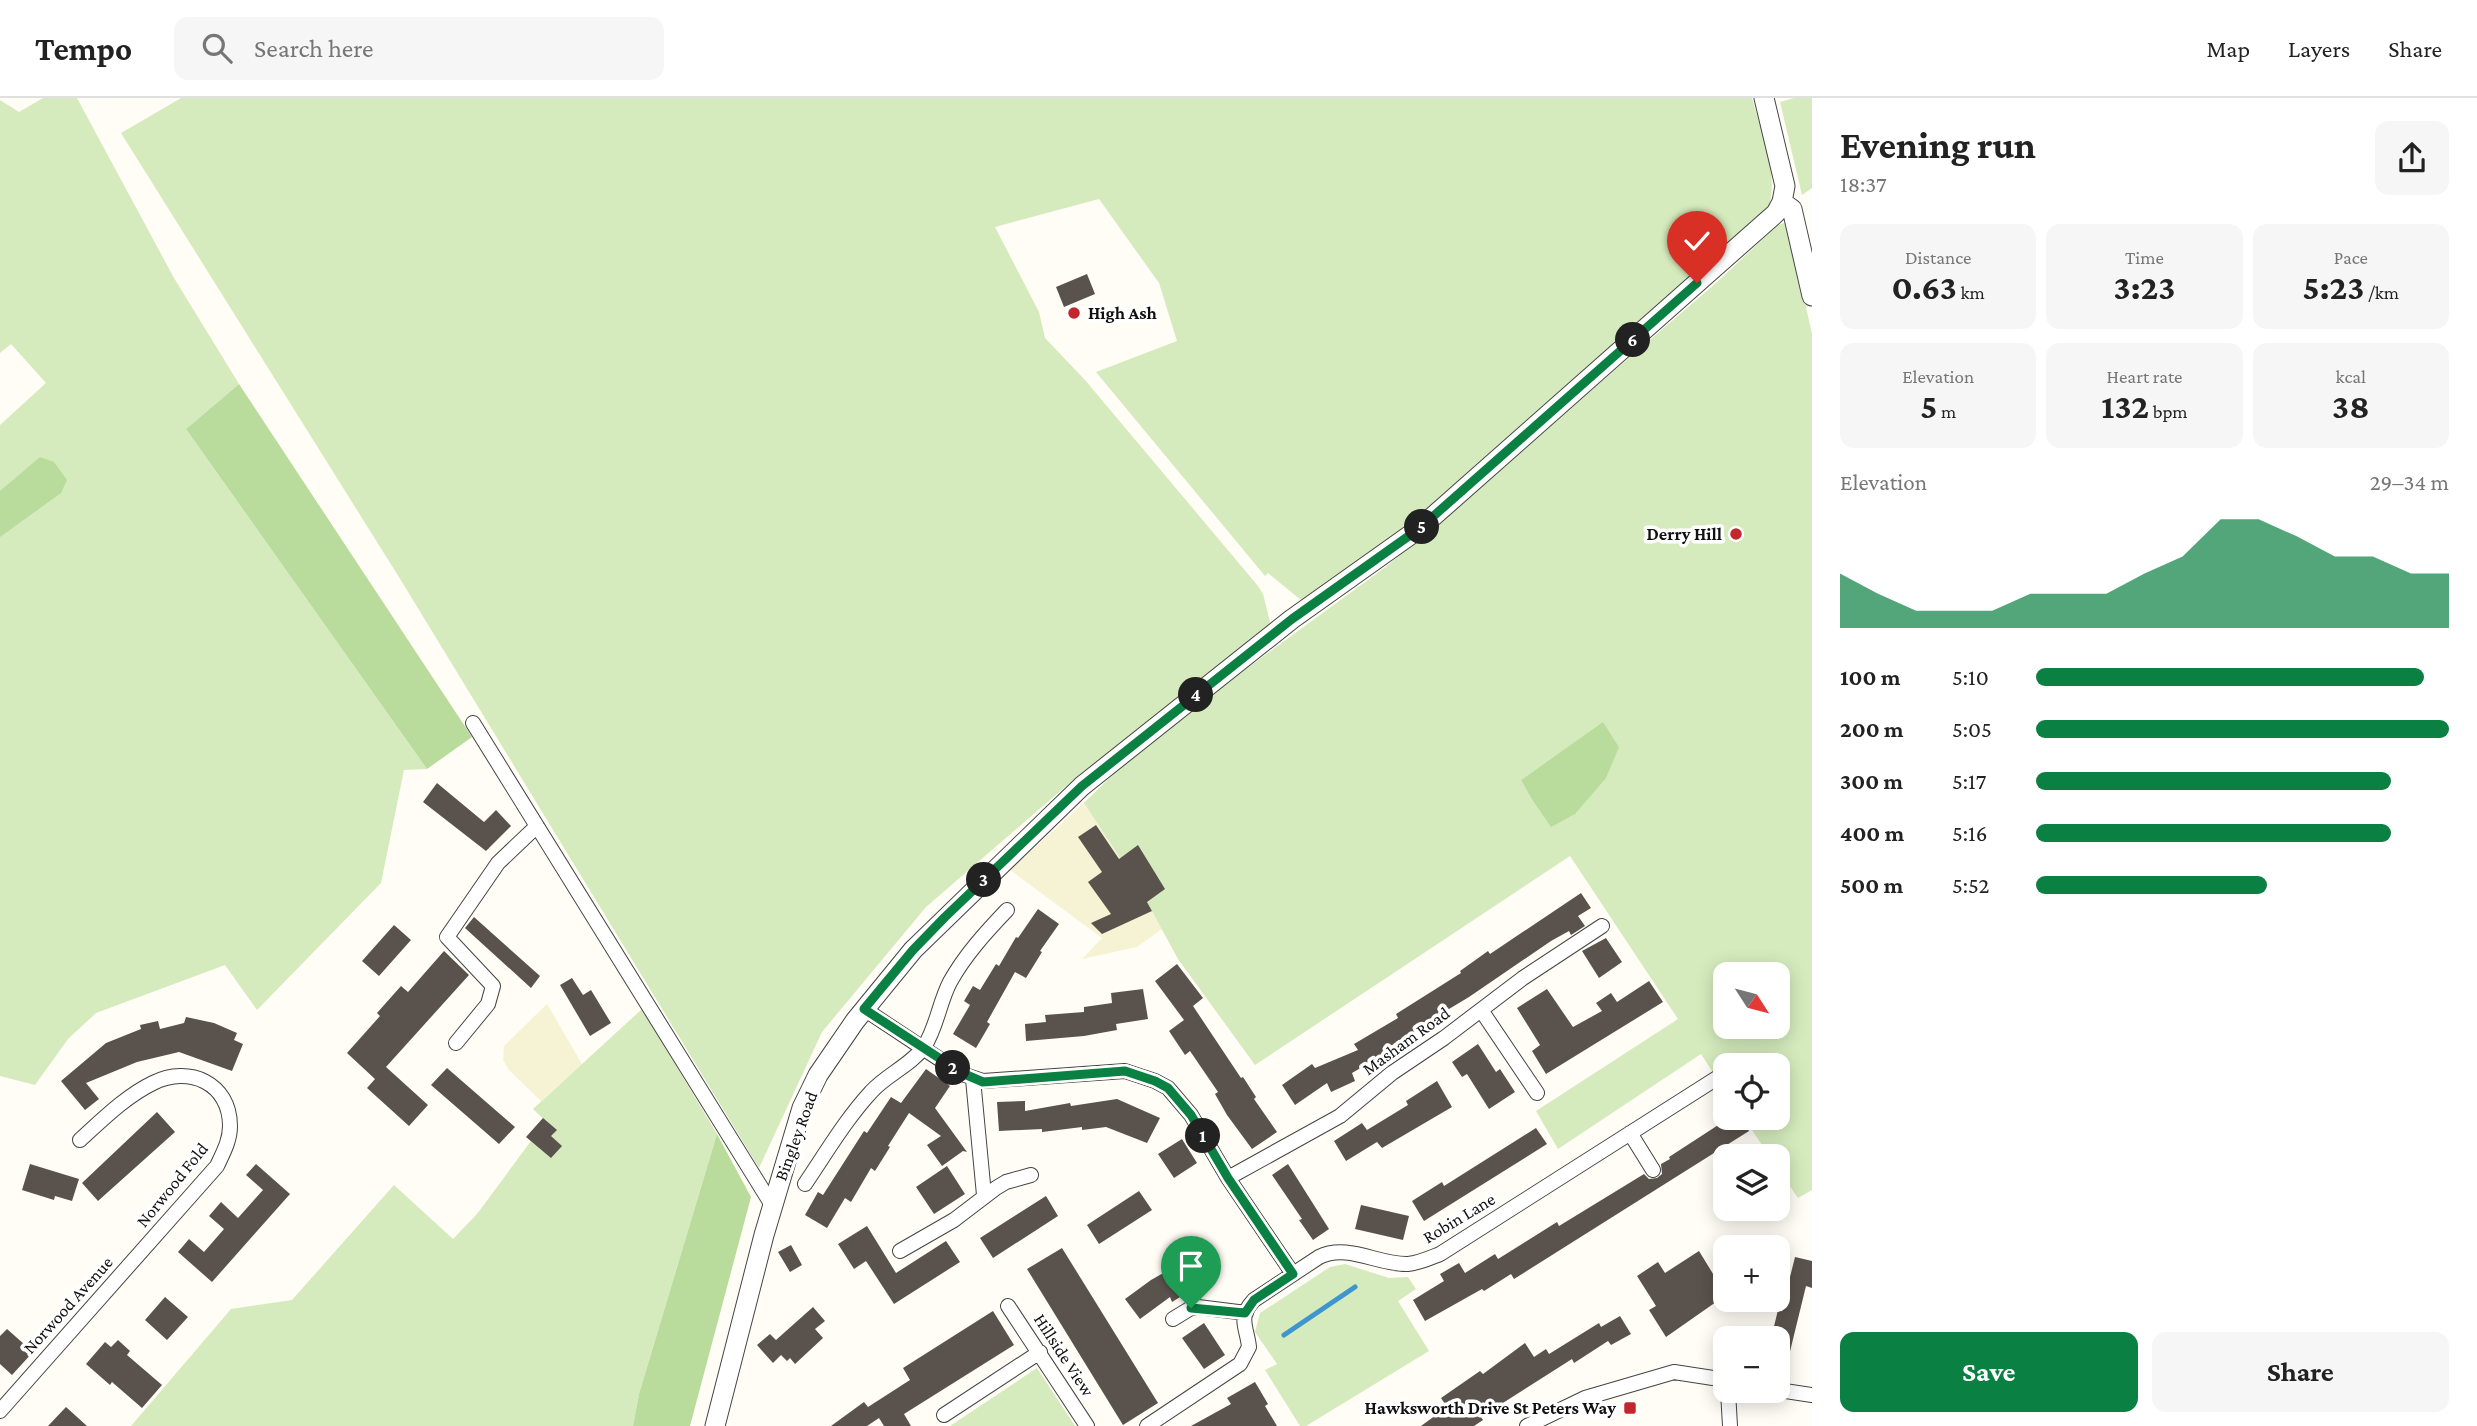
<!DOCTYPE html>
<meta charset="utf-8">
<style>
:root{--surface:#fff;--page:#f6f6f6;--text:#222;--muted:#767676;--line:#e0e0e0;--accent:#0b8043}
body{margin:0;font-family:"Crimson Pro",serif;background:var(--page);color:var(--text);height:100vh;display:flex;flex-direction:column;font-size:26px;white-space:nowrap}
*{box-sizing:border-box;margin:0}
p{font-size:23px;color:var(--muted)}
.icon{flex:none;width:38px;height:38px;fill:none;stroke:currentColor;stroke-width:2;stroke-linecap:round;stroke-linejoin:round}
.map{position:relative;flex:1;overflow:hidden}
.side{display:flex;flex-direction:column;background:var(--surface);width:665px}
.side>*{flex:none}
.needle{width:46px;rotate:126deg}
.tools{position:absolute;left:1713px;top:864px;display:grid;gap:14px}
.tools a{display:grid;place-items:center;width:77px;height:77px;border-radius:14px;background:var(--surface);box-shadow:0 4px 18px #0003;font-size:35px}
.pin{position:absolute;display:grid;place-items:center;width:60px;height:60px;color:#fff;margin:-72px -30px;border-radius:50% 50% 50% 0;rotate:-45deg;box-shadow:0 0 7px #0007}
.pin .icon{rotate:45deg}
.km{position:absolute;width:35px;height:35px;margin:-18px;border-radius:50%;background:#222;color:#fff;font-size:19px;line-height:35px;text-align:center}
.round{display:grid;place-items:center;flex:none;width:74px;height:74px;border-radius:14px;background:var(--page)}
.head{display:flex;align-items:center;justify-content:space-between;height:119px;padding:0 28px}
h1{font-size:38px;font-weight:700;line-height:52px}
.figures{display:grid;grid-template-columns:repeat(3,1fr);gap:10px;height:119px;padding:7px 28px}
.figures div{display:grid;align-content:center;border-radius:14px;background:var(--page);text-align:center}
.figures b{font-size:35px;font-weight:700}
.figures small{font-size:19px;font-weight:400}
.figures p{font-size:19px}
.chart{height:196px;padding:14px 28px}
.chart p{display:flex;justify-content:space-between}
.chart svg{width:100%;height:126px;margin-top:7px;fill:var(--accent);opacity:.7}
.button{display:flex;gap:14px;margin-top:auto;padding:14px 28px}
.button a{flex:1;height:80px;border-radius:14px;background:var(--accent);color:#fff;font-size:28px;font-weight:700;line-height:80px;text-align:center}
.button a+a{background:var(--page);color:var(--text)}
ul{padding:0 28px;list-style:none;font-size:23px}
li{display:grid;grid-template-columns:112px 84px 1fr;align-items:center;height:52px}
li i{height:18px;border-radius:9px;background:var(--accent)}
header{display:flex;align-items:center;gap:42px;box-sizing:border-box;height:98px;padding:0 35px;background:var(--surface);border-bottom:2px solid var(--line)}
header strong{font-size:33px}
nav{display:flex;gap:38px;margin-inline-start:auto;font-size:24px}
.search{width:490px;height:63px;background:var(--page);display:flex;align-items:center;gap:18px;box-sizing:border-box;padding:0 24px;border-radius:14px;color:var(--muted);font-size:26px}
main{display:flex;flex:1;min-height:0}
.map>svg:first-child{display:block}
.farmland{fill:#f6f3d4}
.green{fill:#d5ebbd;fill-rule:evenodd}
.forest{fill:#b9dc9c}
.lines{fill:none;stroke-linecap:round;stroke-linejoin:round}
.stream{stroke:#3f96cf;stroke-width:5}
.building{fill:#5a524d}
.minor-casing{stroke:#444;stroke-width:16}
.tertiary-casing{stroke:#444;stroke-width:21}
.minor{stroke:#fff;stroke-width:14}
.tertiary{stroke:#fff;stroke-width:19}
.route-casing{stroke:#fff;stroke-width:14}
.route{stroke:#0b8043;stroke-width:9}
.poi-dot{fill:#c4262e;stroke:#fff;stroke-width:2.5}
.labels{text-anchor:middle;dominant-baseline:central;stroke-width:7;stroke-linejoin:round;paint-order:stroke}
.poi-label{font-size:18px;font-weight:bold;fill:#111;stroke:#fff;text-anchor:end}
.street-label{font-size:18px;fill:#111;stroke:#fff}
</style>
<header>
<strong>Tempo</strong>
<div class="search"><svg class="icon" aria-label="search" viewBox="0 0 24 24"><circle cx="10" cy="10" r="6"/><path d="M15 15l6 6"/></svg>Search here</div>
<nav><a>Map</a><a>Layers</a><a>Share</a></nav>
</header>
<main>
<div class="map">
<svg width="1812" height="1328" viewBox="0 0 1812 1328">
<rect width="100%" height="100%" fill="#fffdf5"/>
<path class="farmland" d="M 1084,705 L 1120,760 L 1138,747 L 1165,791 L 1147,805 L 1162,831 L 1137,849 L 1082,861 L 1102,840 L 1010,772 Z
M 547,906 L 582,966 L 541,1003 L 509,972 L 503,962 L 504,948 Z"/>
<path class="green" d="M 43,0 L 77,0 L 174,180 L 239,286 L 186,331 L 427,671 L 404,672 L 381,785 L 257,912 L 225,867 L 96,915 L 68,941 L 35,987 L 0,978 L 0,327 L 46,285 L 11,246 L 0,255 L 0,2 L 19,14 Z
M 181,0 L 1752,0 C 1761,35 1780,76 1768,111 C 1618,247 1469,385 1307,507 L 1268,475 L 1265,478 L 1096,274 L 1177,243 L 1159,185 L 1099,101 L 995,129 L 1039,214 L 1045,240 L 1085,282 L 1258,488 L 1263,496 L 1271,528 L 1080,676 L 926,809 L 822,934 L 759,1070 L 402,484 L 121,35 Z
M 1794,0 L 1812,0 L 1812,90 L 1802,97 L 1780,4 Z
M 1787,124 L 1812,236 L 1812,1092 L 1798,1100 L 1778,1071 L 1778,1059 L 1770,1059 L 1744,1020 L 1778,1020 L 1778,968 L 1726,968 L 1725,993 L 1701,956 L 1558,1051 L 1536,1013 L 1678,921 L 1570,758 L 1255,967 L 1178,861 L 1147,804 L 1164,791 L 1138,748 L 1120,760 L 1084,705 L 1145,645 L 1387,468 L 1716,185 L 1778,127 ZM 1603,625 L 1619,649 L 1551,728 L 1531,700 L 1521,682 ZM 1726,877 L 1778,877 L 1778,929 L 1726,929 Z
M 642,911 L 717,1036 L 639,1296 L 633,1328 L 131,1328 L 231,1211 L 292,1202 L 394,1087 L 453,1141 L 477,1116 L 531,1043 L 540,1050 L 556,1033 L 533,1011 Z
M 1345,1166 L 1389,1180 L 1408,1179 L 1416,1191 L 1398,1203 L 1429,1253 L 1306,1328 L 1300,1328 L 1265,1272 L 1277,1266 L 1255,1234 L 1260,1215 L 1330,1169 Z
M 1037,1270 L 1075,1328 L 950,1328 Z"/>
<path class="forest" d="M 239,286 L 472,639 L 427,671 L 186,331 Z
M 40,359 L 54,364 L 67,382 L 61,395 L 0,439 L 0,393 Z
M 1603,624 L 1619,649 L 1606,680 L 1575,716 L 1551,729 L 1531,700 L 1521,682 Z
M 717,1036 L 751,1099 L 690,1328 L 633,1328 L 639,1296 Z"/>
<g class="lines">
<path class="stream" d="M 1284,1237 L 1355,1189"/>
</g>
<path class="building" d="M 1087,176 L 1095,196 L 1064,209 L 1056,189 Z
M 437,685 L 484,724 L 496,712 L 511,728 L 486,753 L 423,704 Z
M 1096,727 L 1119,761 L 1138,747 L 1165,791 L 1147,804 L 1152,813 L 1102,836 L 1091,825 L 1111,816 L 1088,784 L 1102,774 L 1078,739 Z
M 1581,795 L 1591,810 L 1578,818 L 1585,828 L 1571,837 L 1569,833 L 1551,843 L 1469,899 L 1434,920 L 1435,922 L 1393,946 L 1395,950 L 1352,975 L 1355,983 L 1331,994 L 1327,985 L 1295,1007 L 1282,987 L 1312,966 L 1315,970 L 1358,952 L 1354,946 L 1398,920 L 1396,916 L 1461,875 L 1460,873 L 1488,853 L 1490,856 Z
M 1038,811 L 1059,826 L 1040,853 L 1042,854 L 1026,880 L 1015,874 L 987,924 L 990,926 L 976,950 L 953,936 L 970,907 L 964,903 L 973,888 L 980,892 L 996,866 L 999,868 L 1016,839 L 1018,840 Z
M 474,819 L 540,878 L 531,890 L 465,830 Z
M 394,827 L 411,842 L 379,878 L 362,863 Z
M 1606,840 L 1622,864 L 1599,880 L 1582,853 Z
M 444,853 L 469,877 L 386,969 L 428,1007 L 409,1028 L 367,990 L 375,981 L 347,955 L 380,918 L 377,915 L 401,888 L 408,894 Z
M 1177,866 L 1203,900 L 1193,908 L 1241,980 L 1243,979 L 1256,999 L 1254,1001 L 1277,1034 L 1252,1051 L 1227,1017 L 1215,996 L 1218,994 L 1190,953 L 1185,957 L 1169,933 L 1184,922 L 1155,883 Z
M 572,880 L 583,897 L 591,892 L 611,925 L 590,938 L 560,887 Z
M 1649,883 L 1663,904 L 1546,976 L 1532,953 L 1540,947 L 1517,910 L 1547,891 L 1573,929 L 1602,913 L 1596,905 L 1611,895 L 1617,904 Z
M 1143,891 L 1148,921 L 1116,926 L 1117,932 L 1084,938 L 1026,943 L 1025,926 L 1046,924 L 1045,917 L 1084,914 L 1084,909 L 1112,905 L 1111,895 Z
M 186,919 L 214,925 L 237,935 L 234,942 L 243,946 L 232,973 L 179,954 L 137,964 L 86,985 L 99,1001 L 85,1012 L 61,983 L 106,945 L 141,931 L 140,927 L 158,923 L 160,931 L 184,925 Z
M 1478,946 L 1496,974 L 1500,971 L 1515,994 L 1489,1011 L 1467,976 L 1462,979 L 1452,964 Z
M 447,970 L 515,1029 L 499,1046 L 431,987 Z
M 926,971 L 950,988 L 935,1010 L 967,1054 L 963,1053 L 942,1068 L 927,1047 L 941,1038 L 909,1015 L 888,1048 L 890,1049 L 875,1073 L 871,1070 L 851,1104 L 845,1100 L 827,1130 L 805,1117 L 818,1094 L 823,1097 L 864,1033 L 867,1035 L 891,999 L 901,1005 Z
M 1437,983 L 1452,1009 L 1382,1050 L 1377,1044 L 1346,1063 L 1334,1043 L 1362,1025 L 1367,1032 L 1408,1007 L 1406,1003 Z
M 1117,1001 L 1160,1020 L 1147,1045 L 1106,1029 L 1082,1032 L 1082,1029 L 1042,1034 L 1042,1031 L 999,1033 L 997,1004 L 1025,1003 L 1025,1013 L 1070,1005 L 1071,1008 Z
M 157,1014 L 175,1034 L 98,1103 L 82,1085 Z
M 543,1020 L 557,1032 L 551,1038 L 562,1048 L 551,1060 L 526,1039 Z
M 1729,1020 L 1741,1020 L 1749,1033 L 1514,1181 L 1511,1176 L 1484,1193 L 1482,1191 L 1425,1223 L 1413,1202 L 1444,1183 L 1440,1176 L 1459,1165 L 1465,1175 L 1495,1156 L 1498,1161 L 1557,1124 L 1559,1128 L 1644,1076 L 1649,1081 L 1657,1080 L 1662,1076 L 1661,1066 L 1670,1061 L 1669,1059 Z
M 1536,1030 L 1547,1046 L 1424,1123 L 1412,1103 L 1442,1084 L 1444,1088 Z
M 1182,1041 L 1197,1065 L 1174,1080 L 1158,1056 Z
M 30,1066 L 79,1081 L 72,1103 L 55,1098 L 54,1102 L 22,1092 Z
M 256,1066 L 290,1096 L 212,1184 L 178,1154 L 189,1141 L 204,1154 L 224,1131 L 209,1118 L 221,1104 L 238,1120 L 263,1092 L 246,1077 Z
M 1288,1066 L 1329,1131 L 1313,1142 L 1299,1122 L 1302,1121 L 1272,1077 Z
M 947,1068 L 965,1096 L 934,1116 L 916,1089 Z
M 1139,1093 L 1152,1112 L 1099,1146 L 1087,1127 Z
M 1046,1098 L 1058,1118 L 993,1160 L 980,1140 Z
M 1361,1107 L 1409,1118 L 1403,1142 L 1355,1131 Z
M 867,1128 L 896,1175 L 946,1143 L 960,1164 L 894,1206 L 866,1163 L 854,1171 L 838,1146 Z
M 791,1147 L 802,1167 L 790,1174 L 778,1154 Z
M 1062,1150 L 1158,1305 L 1123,1327 L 1027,1171 Z
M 1699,1153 L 1726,1197 L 1666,1239 L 1649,1212 L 1656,1208 L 1637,1178 L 1658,1164 L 1665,1175 Z
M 1795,1159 L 1812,1163 L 1812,1190 L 1806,1188 L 1784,1278 L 1778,1277 L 1778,1241 L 1771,1241 L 1783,1191 L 1787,1191 Z
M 1188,1161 L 1203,1185 L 1172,1204 L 1170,1199 L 1140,1221 L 1125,1201 L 1151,1182 Z
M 165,1199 L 188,1219 L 167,1242 L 145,1222 Z
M 813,1209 L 825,1223 L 815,1231 L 823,1240 L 795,1266 L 790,1260 L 787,1263 L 781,1257 L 773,1265 L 757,1247 L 770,1236 L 776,1242 Z
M 993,1213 L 1014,1247 L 904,1316 L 911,1328 L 884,1328 L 879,1320 L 867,1328 L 831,1328 L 864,1304 L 868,1309 L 910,1282 L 903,1270 Z
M 1620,1218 L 1631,1236 L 1611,1247 L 1608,1243 L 1574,1265 L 1572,1261 L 1481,1319 L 1483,1322 L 1474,1328 L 1421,1328 L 1447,1309 L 1441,1300 L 1480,1273 L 1483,1276 L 1525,1245 L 1534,1259 L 1546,1251 L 1549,1256 L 1599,1225 L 1601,1229 Z
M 1204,1225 L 1225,1257 L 1204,1271 L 1182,1240 Z
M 7,1231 L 33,1254 L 12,1277 L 0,1266 L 0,1238 Z
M 118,1242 L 130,1253 L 127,1257 L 162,1287 L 142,1310 L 112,1284 L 110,1287 L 86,1266 L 105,1244 L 111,1249 Z
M 1255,1284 L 1268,1306 L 1265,1308 L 1277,1328 L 1191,1328 L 1231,1306 L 1227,1300 Z
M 66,1309 L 87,1328 L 48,1328 Z"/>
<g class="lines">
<defs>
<path id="minor" d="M 473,625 L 772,1107
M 864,911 L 962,976 L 983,983 L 1125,973 L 1155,983 L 1168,990 L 1191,1017 L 1228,1080 L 1293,1176
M 1481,912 L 1537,995
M 456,945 L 488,906 L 493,888 L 447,839 L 498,765 L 537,728
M 973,981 L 984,1097
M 1630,1035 L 1653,1072
M 1228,1080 L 1340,1018 L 1392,975 L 1444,940 L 1523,880 L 1602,828
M 805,1086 C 826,1055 846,1021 871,994 C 886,977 911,967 924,949 C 937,929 939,905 950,884 C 965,857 986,834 1007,812
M 900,1153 L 954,1122 L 996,1090 L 1006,1084 L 1031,1077
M 1008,1208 L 1087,1328
M 1173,1221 L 1191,1210 L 1198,1209 L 1246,1215
M 1778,1292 L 1812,1297
M 1728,1293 L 1730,1328
M 0,1313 L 217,1068 C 223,1055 230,1043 230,1028 C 230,985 189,967 153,985 C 126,998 102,1022 80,1042
M 944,1317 L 1040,1254
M 1147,1328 L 1240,1266 L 1249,1249 C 1247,1229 1237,1220 1254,1202 L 1319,1159 C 1348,1145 1378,1167 1408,1166 C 1419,1165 1430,1160 1440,1156 L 1717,980
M 1527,1328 L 1585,1300 L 1674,1274 L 1726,1282"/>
<path id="tertiary" d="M 1782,104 L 1792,111 L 1812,198
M 715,1328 L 764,1137 L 802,1010 L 818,977 L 855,923 L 913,852 L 1082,688 L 1292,521 L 1420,430 L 1776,115 L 1782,104 L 1785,88 L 1764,0"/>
</defs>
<use href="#minor" class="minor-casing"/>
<use href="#tertiary" class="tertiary-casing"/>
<use href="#minor" class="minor"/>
<use href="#tertiary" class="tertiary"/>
</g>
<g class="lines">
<defs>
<path id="route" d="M 1191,1210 L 1245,1215 L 1254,1202 L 1293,1176 L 1228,1080 L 1191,1017 L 1168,990 L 1155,983 L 1125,973 L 983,984 L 962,975 L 864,911 L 913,852 L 945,819 L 1082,688 L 1292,521 L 1420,430 L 1697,185"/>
</defs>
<use href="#route" class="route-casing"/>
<use href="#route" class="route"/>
</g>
<g class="poi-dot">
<circle cx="1074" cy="215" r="7"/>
<circle cx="1736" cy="436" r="7"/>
<rect x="1623" y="1303" width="14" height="14" rx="3.5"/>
</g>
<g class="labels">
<g class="poi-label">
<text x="1088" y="215" text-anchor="start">High Ash</text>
<text x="1722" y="436">Derry Hill</text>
<text x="1616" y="1310">Hawksworth Drive St Peters Way</text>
</g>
<g class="street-label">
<text transform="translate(1406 943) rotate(-36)">Masham Road</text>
<text transform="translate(796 1038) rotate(-70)">Bingley Road</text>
<text transform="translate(172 1087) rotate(-51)">Norwood Fold</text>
<text transform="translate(1459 1120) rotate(-31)">Robin Lane</text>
<text transform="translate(68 1207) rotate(-48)">Norwood Avenue</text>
<text transform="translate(1064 1257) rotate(57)">Hillside View</text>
</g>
</g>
</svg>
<div class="tools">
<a><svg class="needle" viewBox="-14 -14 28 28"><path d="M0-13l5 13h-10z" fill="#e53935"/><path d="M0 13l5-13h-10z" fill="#767676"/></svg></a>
<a><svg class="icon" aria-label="locate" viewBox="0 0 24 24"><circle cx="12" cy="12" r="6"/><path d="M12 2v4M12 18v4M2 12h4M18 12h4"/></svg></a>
<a><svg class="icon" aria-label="layers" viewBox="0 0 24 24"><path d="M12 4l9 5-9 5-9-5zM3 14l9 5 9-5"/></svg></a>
<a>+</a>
<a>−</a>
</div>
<div class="pin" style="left:1191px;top:1210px;background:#1e9e55"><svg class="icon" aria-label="arrive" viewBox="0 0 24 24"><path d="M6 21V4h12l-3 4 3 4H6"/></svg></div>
<div class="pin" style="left:1697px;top:185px;background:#d93025"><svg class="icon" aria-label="check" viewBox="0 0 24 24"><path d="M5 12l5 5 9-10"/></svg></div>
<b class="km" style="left:1203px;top:1038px">1</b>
<b class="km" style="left:953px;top:970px">2</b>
<b class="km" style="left:984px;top:782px">3</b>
<b class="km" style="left:1196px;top:597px">4</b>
<b class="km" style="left:1422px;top:429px">5</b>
<b class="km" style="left:1633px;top:242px">6</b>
</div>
<section class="side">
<div class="head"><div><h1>Evening run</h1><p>18:37</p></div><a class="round"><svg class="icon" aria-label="share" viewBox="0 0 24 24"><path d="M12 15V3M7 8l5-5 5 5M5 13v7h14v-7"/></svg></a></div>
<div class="figures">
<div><p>Distance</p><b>0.63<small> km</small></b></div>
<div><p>Time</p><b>3:23</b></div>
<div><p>Pace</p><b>5:23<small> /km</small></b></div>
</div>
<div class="figures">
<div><p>Elevation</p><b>5<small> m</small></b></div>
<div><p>Heart rate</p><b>132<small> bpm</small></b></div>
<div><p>kcal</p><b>38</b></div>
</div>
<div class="chart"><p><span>Elevation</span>29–34 m</p>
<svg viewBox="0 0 160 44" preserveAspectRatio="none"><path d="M0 44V25L10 32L20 38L30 38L40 38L50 32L60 32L70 32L80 25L90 19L100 6L110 6L120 12L130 19L140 19L150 25L160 25V44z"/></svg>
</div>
<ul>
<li><b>100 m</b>5:10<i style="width:94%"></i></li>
<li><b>200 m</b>5:05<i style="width:100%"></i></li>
<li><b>300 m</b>5:17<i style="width:86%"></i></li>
<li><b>400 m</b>5:16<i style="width:86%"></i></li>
<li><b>500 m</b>5:52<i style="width:56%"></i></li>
</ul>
<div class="button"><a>Save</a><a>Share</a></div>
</section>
</main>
